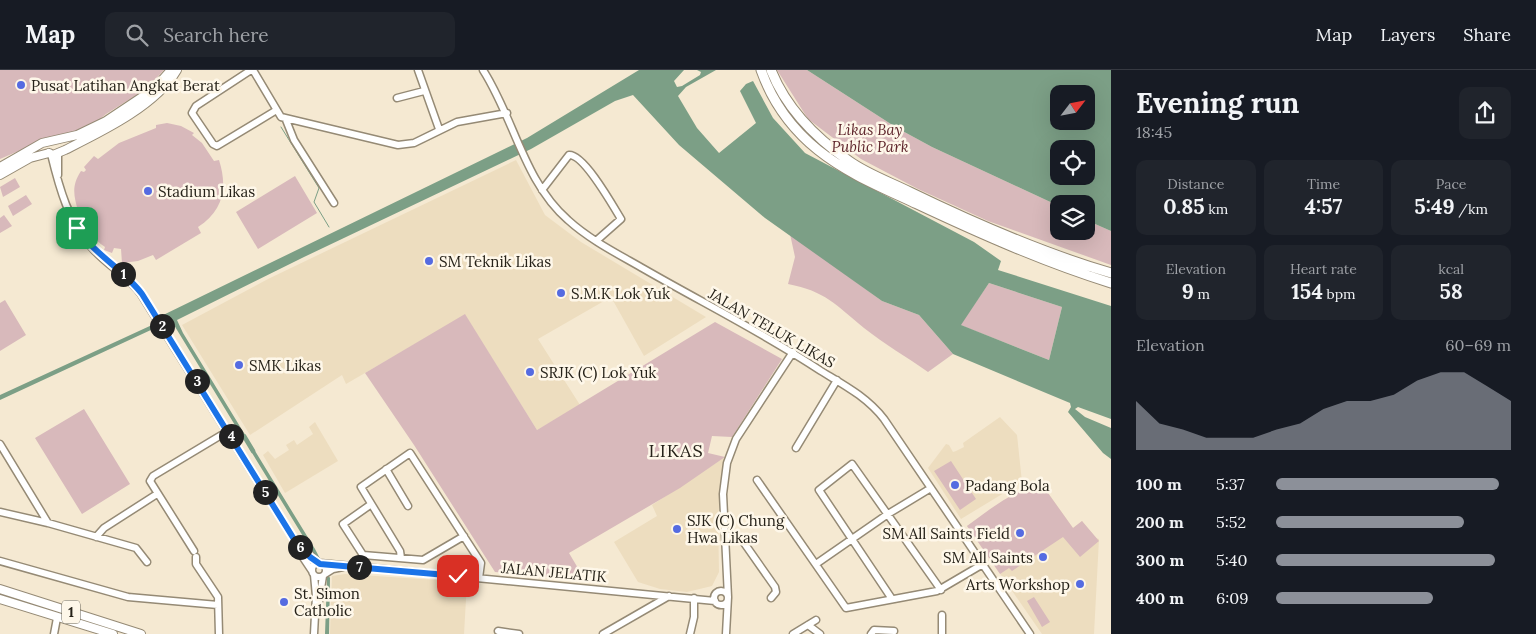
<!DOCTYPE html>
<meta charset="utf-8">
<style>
:root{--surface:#171b24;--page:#20242c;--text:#f1f3f6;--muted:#9ea1a6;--line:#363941;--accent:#8c9099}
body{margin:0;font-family:Lora,serif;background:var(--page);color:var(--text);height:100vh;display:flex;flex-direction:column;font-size:19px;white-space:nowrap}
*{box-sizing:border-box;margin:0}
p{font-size:16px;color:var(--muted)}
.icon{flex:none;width:28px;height:28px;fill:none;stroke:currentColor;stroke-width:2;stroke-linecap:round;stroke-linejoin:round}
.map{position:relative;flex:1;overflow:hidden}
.drawer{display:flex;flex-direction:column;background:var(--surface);width:425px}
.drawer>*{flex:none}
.needle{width:32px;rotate:58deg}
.tools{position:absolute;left:1050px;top:15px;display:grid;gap:10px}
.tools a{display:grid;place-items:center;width:45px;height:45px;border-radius:10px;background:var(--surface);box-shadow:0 5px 20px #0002;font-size:25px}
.pin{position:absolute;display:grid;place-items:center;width:42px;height:42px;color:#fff;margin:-21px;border-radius:10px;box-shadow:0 2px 8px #0006}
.km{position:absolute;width:25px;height:25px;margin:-12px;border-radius:50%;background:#222;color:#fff;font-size:14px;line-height:25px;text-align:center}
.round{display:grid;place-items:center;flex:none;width:52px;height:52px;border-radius:10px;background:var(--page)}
.head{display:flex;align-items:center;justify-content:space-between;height:85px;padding:0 25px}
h1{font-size:28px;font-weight:800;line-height:38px}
.metrics{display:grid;grid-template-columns:repeat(3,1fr);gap:8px;height:85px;padding:5px 25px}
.metrics div{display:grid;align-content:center;border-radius:10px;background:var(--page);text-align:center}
.metrics b{font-size:21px;font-weight:800}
.metrics small{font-size:14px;font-weight:400}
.metrics p{font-size:14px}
.chart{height:140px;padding:10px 25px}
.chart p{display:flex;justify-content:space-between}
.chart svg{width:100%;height:90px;margin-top:5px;fill:var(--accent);opacity:.7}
ul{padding:0 25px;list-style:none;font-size:16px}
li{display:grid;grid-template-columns:80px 60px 1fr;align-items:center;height:38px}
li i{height:12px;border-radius:6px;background:var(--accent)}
header{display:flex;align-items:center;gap:30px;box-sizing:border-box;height:70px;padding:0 25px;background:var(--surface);border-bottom:1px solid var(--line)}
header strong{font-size:24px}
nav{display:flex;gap:28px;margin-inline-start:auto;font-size:18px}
.search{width:350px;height:45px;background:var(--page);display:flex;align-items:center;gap:12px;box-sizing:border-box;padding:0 18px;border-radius:10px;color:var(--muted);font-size:19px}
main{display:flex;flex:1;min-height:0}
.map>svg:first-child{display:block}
.built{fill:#edddbf}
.green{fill:#d8b9bb}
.water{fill:#7c9f86;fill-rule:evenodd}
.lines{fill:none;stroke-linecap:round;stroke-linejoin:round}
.stream{stroke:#7c9f86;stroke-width:1}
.canal{stroke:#7c9f86;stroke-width:4.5}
.minor-casing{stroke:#958a75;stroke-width:9}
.major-casing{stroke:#958a75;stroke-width:10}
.highway-casing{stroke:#958a75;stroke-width:11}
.minor{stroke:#fff;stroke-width:6}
.major{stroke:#fff;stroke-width:8}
.highway{stroke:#fff;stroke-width:9}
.route-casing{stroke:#fff;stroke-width:10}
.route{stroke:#1a73e8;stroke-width:6}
.poi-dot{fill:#556be1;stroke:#fef7e9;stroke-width:2}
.labels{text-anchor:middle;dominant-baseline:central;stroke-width:5;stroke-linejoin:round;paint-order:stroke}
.shield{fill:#fef7e9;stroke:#676257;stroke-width:1}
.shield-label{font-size:14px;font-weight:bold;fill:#262219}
.poi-label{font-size:15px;fill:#262219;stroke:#fef7e9;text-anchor:start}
.park-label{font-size:15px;font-style:italic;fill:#5f262c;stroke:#fef7e9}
.street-label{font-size:15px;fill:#262219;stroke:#fef7e9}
.quarter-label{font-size:18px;letter-spacing:1px;fill:#262219;stroke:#fef7e9}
</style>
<header>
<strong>Map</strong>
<div class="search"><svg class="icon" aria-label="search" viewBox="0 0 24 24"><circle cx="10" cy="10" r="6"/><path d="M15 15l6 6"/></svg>Search here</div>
<nav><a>Map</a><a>Layers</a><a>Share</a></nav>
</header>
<main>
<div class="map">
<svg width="1111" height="564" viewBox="0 0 1111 564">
<rect width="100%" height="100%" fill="#f5e9d2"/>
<path class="built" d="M 516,90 L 545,145 L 581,172 L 706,247 L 644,286 L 611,227 L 538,269 L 580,335 L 537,360 L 465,245 L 346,314 L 342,305 L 250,365 L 182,255 L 268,209 Z
M 1000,347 L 1017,365 L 1022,412 L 961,449 L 928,398 L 946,374 L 949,375 L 953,382 L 956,381 L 964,377 L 963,373 Z
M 315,352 L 338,391 L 285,423 L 263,385 L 268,381 L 275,389 L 289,380 L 286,375 L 294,370 L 297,375 L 313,364 L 309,357 Z
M 725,387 L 718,446 L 719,502 L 712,516 L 687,522 L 660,519 L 638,512 L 614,472 L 657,446 L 652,435 Z
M 1037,416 L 1043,416 L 1073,458 L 1082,451 L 1096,468 L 1099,469 L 1094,564 L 1042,564 L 967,456 L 1009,427 L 1023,419 Z
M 345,504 L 467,512 L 464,564 L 330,564 L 332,506 Z"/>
<path class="green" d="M 0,0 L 164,0 L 146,19 L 106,44 L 87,60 L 49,68 L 0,89 Z
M 777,0 L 807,0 L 897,58 L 932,77 L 1059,136 L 1059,161 L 1086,161 L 1086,150 L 1111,161 L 1111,195 L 988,151 L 918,119 L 861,89 L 808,49 Z
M 167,53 L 181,56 L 194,63 L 192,65 L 202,73 L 214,91 L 219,90 C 228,118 223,141 198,157 L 201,163 L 156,190 L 153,185 L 138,191 L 122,193 L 121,179 L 114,178 L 112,183 L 104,180 L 105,177 C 91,168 86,156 80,141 L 78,141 C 74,126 71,116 81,101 L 84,102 L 86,100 L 84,97 L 94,86 L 98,89 L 119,73 L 156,58 L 156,55 Z
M 295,106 L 317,143 L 258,179 L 236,142 Z
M 15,108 L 20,117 L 3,127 L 0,117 Z
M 26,125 L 32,134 L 13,146 L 8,136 Z
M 4,145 L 12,156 L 0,163 L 0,148 Z
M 790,164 L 882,231 L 919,245 L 953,284 L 928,302 C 907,287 884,274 864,258 C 836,235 825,221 788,214 L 795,187 Z
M 989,213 L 1062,237 L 1049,290 L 960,255 Z
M 5,230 L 26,265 L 0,281 L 0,233 Z
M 465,244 L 537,360 L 715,252 L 782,289 L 732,367 L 712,366 L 708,383 L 725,387 L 680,418 L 569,483 L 585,510 L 495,502 L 414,375 L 365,303 Z
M 84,339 L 130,414 L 82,444 L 35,368 Z
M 951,391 L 976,429 L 960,440 L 934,401 Z
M 1037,416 L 1043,416 L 1073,458 L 1082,451 L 1099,471 L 1080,487 L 1063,467 L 1012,501 L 1009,498 L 1000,504 L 967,456 C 989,440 1010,422 1037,416 Z
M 1034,527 L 1050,552 L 1042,557 L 1027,531 Z"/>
<path class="water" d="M 639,0 L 684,0 L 674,11 L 677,17 L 682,16 L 700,5 L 701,2 L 697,0 L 716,0 L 686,17 L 678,26 L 697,58 L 719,83 L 756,53 L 740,21 L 746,14 L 753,11 L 773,48 L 805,83 L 974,172 L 1001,191 L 998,200 L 1111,236 L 1111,349 L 1078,337 L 1075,339 L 1085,347 L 1111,358 L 1111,389 L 1103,383 L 1068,342 L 1071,337 L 1070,333 L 953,284 L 919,245 L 882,231 L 765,148 L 679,75 L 633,25 L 615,31 L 531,79 L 304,187 L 177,250 L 183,263 L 247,368 L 244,370 L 174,255 L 170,253 L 160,259 L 153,259 L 0,330 L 0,325 L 152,255 L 155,249 L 527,68 ZM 989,213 L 1062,237 L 1049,290 L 961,255 Z
M 807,0 L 1111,0 L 1111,161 L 1086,150 L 1086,134 L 1059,134 L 1059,136 L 932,77 L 897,58 ZM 1059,24 L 1086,24 L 1086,51 L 1059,51 ZM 1059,79 L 1086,79 L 1086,106 L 1059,106 Z
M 252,376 L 315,479 L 330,508 L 329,564 L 325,564 L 327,509 L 312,481 L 249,378 Z"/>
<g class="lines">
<path class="stream" d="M 281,57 L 319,118 L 314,132 L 329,157"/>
<path class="canal" d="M 244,366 L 253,381"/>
<defs>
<path id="minor" d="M 251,0 L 196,36 L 192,43 L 213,74 L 217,76 L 275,41
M 253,0 L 281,47 L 398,75 L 414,73 L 457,52 L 507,43
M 418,0 L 439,59
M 483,0 C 514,48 524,112 568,150 C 590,170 618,184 644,199 C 703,233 764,263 821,301 C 844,315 867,327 884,349 L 1030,564
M 397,28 L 424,21
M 286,50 L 294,70 L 334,133
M 58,83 L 58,105
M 51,84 C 59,117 69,154 93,179 C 108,196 128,206 141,224 L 297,474 L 319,493
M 542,120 L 569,85 C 584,84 613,136 621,149 L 596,171
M 0,374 L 48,453
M 796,378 L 837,310
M 386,399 L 408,436
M 757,410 L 846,538 L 937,521 L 983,494
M 370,435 L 343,454 L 363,485 L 423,490 L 464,466
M 0,442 L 48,453 L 136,478 L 147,492
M 725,466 L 735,465 L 742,470 L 775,517 L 776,522 L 771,528
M 96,467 L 104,458 L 157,424
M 298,480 L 312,501
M 194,481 L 150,411 L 153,406 L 228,361
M 196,487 L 196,494 L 218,527 L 219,564
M 401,488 L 400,481 L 361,417 L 410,383 L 481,493 L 479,508
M 0,491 L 128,527 L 218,535
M 320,493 L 715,531
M312 500a7 7 0 1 1 14 0a7 7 0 1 1-14 0Z
M 816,494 L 888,444 L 931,418
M 325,504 L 333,499 L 343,497
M 314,505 L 316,526 L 314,564
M714 528a7 7 0 1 1 14 0a7 7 0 1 1-14 0Z
M 892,529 L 819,420 L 852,394 L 941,520
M 319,531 L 323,506
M 808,555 L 820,564
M 498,561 L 519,564
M 54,564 L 57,548
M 603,564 L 669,526
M 690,564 L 694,547 L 694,528
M 726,564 L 728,527 L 723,424 L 727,393 L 736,369 L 793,282
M 793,564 L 816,550
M 871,564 L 874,560 L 894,561
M 942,564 L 942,545"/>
<path id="major" d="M 49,83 L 53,85 L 65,80 C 101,62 156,36 177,0
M 0,97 L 42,73 L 77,65 L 106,51 L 154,19 L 171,0
M 0,105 L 30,88 L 49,83
M 0,519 L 141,564
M 0,529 L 113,564"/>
<path id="highway" d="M 761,0 C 772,31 792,59 818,80 C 848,104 883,118 917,134 C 981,164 1044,192 1111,213
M 771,0 C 786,38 816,68 849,91 C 867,104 890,112 910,122 C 974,153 1042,183 1111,203"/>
</defs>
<use href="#minor" class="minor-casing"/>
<use href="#major" class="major-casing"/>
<use href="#highway" class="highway-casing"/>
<use href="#minor" class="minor"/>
<use href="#major" class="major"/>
<use href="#highway" class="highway"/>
</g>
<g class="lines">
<defs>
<path id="route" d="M 77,158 C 95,185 123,199 142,224 L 297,474 L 310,487 L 320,494 L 458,506"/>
</defs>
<use href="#route" class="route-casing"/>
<use href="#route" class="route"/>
</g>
<g class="poi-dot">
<circle cx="21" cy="15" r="5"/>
<circle cx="148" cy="121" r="5"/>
<circle cx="429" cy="191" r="5"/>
<circle cx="561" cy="223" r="5"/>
<circle cx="239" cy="295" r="5"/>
<circle cx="530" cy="302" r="5"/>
<circle cx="955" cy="415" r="5"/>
<circle cx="677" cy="459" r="5"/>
<circle cx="1020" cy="463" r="5"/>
<circle cx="1043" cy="487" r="5"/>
<circle cx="1080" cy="514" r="5"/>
<circle cx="284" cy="532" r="5"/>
</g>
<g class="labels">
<rect class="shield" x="62" y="530.5" width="18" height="23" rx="4"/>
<g class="shield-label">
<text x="71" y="542">1</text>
</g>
<g class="poi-label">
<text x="31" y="15">Pusat Latihan Angkat Berat</text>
<text x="158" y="121">Stadium Likas</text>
<text x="439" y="191">SM Teknik Likas</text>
<text x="571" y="223">S.M.K Lok Yuk</text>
<text x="249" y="295">SMK Likas</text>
<text x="540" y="302">SRJK (C) Lok Yuk</text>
<text x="965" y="415">Padang Bola</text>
<text x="687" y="450">SJK (C) Chung<tspan x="687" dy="17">Hwa Likas</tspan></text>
<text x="1010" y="463" text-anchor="end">SM All Saints Field</text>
<text x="1033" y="487" text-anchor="end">SM All Saints</text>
<text x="1070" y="514" text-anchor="end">Arts Workshop</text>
<text x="294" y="523">St. Simon<tspan x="294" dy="17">Catholic</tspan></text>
</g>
<g class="park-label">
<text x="870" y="59">Likas Bay<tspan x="870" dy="17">Public Park</tspan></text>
</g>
<g class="street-label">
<text transform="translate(772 258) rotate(30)">JALAN TELUK LIKAS</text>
<text transform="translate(554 502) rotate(5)">JALAN JELATIK</text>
</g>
<g class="quarter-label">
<text x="676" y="380">LIKAS</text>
</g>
</g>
</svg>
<div class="tools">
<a><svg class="needle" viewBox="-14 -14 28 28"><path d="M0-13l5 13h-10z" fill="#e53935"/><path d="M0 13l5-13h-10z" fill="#9ea1a6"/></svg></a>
<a><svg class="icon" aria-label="locate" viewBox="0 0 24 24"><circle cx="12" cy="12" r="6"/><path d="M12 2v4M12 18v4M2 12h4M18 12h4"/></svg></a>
<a><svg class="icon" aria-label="layers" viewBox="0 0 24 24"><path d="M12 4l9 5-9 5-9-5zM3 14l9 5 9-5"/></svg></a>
</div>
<div class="pin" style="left:77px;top:158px;background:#1e9e55"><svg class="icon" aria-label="arrive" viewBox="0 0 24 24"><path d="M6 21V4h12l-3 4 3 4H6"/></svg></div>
<div class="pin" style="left:458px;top:506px;background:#d93025"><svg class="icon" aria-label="check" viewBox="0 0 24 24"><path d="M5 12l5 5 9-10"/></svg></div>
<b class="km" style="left:123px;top:204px">1</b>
<b class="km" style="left:162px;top:256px">2</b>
<b class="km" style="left:197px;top:311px">3</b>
<b class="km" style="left:231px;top:366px">4</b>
<b class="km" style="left:265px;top:422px">5</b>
<b class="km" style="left:300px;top:477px">6</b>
<b class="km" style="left:359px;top:497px">7</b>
</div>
<section class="drawer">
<div class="head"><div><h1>Evening run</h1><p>18:45</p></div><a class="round"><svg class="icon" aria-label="share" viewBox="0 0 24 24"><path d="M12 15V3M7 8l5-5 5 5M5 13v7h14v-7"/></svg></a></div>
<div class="metrics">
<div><p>Distance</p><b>0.85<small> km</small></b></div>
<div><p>Time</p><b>4:57</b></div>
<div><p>Pace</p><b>5:49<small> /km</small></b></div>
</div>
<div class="metrics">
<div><p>Elevation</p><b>9<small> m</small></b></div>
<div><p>Heart rate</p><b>154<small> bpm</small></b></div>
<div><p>kcal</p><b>58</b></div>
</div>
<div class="chart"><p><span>Elevation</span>60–69 m</p>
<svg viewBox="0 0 160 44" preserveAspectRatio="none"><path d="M0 44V20L10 31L20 34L30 38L40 38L50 38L60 34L70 31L80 24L90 20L100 20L110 17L120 10L130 6L140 6L150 13L160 20V44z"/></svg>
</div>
<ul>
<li><b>100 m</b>5:37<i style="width:95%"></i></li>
<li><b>200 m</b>5:52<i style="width:80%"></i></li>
<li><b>300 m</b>5:40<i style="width:93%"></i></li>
<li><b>400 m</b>6:09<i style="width:67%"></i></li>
</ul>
</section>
</main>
